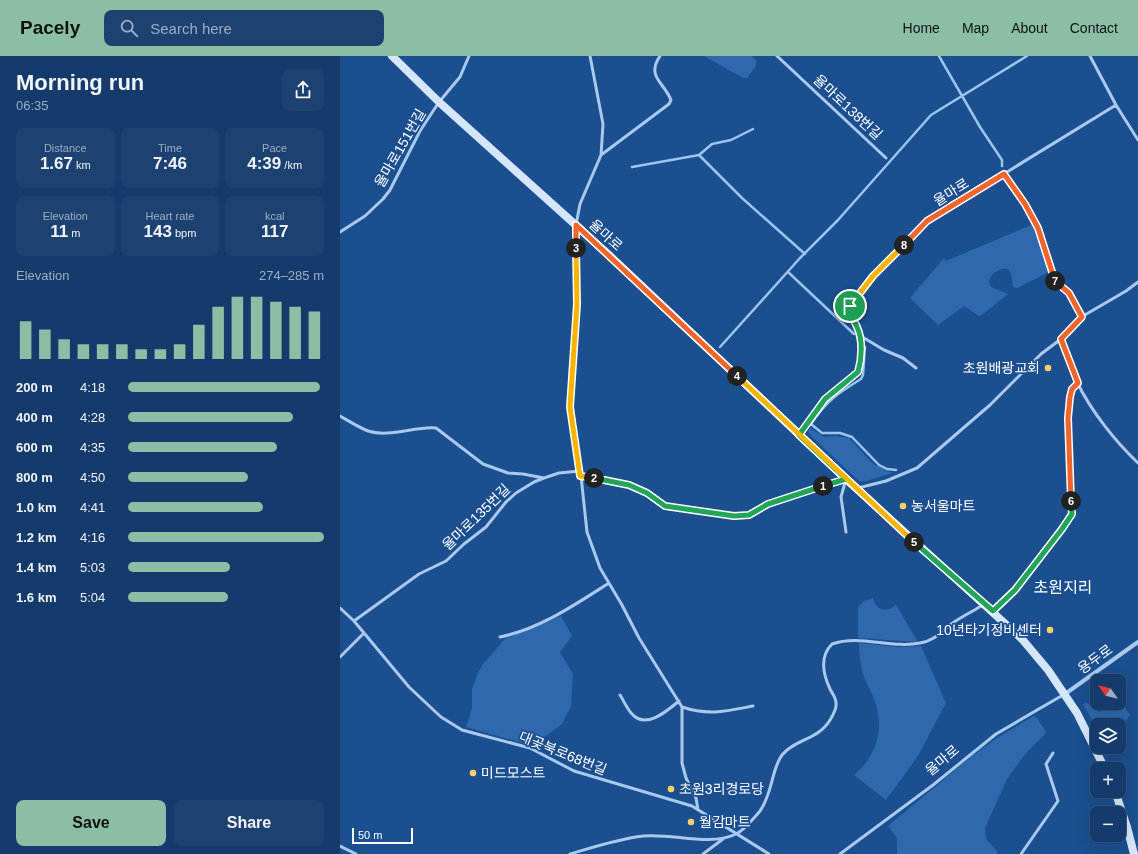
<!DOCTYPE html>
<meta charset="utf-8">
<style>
:root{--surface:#143b6b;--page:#1d4271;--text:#f1f3f6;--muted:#9dadc1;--line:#33557e;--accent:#8abfa5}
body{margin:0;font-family:Arial,"Noto Sans KR",sans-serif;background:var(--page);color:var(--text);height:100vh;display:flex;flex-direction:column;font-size:15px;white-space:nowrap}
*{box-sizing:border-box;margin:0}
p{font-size:13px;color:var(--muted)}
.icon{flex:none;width:22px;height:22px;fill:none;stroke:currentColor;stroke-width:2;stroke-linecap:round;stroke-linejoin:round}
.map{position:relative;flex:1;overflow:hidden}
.details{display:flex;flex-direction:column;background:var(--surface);width:340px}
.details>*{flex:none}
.needle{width:26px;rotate:304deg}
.buttons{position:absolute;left:750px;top:618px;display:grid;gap:8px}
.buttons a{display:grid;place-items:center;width:36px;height:36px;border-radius:8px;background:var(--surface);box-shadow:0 4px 16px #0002,0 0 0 1px var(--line);font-size:20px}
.scale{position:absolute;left:12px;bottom:10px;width:61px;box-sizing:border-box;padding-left:4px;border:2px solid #fff;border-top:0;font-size:11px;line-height:14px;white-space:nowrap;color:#fff;-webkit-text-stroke:3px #1b4f8f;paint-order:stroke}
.pin{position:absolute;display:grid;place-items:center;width:34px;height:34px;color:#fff;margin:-17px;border:2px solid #fff;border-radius:50%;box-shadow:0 1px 4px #0007}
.km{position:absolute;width:20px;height:20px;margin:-10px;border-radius:50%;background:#222;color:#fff;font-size:11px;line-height:20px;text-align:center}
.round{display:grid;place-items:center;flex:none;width:42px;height:42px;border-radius:8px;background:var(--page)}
.summary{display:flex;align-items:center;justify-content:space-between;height:68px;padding:0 16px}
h1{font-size:22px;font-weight:700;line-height:30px}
.figures{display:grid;grid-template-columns:repeat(3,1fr);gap:6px;height:68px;padding:4px 16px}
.figures div{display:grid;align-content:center;border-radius:8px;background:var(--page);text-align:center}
.figures b{font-size:17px;font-weight:700}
.figures small{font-size:11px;font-weight:400}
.figures p{font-size:11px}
.chart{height:112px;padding:8px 16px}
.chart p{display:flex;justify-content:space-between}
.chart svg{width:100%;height:72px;margin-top:4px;stroke:var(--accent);stroke-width:6}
.cta{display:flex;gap:8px;margin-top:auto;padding:8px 16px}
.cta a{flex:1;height:46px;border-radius:8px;background:var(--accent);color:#111;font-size:16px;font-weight:700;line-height:46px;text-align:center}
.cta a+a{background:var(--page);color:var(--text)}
ul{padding:0 16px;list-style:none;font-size:13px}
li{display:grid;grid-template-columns:64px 48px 1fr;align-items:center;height:30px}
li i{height:10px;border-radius:5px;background:var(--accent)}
header{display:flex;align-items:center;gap:24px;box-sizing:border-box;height:56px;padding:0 20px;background:var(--accent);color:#111}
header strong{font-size:19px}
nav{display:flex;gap:22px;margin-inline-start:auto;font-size:14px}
.search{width:280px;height:36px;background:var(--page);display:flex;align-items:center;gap:10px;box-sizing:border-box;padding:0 14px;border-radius:8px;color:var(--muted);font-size:15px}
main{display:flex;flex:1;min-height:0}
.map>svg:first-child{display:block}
.green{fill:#2e69ad}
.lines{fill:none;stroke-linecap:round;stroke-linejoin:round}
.stream{stroke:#9cc4f0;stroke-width:2.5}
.lane{stroke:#a9c9ee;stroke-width:3}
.street{stroke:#a9c9ee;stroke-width:4}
.secondary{stroke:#d6e6fa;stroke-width:8}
.split-1-casing{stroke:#fff;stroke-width:8}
.split-2-casing{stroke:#fff;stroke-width:8}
.split-3-casing{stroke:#fff;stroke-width:8}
.split-4-casing{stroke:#fff;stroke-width:8}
.split-5-casing{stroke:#fff;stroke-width:8}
.split-6-casing{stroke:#fff;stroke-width:8}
.split-7-casing{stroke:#fff;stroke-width:8}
.split-8-casing{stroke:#fff;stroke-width:8}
.split-9-casing{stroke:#fff;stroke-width:8}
.split-1{stroke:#22a559;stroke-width:5}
.split-2{stroke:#22a559;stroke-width:5}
.split-3{stroke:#f5b400;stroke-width:5}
.split-4{stroke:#f0652b;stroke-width:5}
.split-5{stroke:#f5b400;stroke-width:5}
.split-6{stroke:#22a559;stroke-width:5}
.split-7{stroke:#f0652b;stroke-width:5}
.split-8{stroke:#f0652b;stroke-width:5}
.split-9{stroke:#f5b400;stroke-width:5}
.poi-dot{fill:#ffd166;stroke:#1b4f8f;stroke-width:1.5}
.labels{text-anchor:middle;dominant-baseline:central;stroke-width:3.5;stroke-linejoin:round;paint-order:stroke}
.street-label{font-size:14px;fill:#fff;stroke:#1b4f8f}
.poi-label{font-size:14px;fill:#fff;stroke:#1b4f8f;text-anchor:start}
.quarter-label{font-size:16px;fill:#fff;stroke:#1b4f8f}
</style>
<header>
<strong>Pacely</strong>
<div class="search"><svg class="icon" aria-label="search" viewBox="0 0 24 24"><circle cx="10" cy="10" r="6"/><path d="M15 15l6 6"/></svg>Search here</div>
<nav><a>Home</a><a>Map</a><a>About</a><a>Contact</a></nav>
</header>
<main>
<section class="details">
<div class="summary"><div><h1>Morning run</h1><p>06:35</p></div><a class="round"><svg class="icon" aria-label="share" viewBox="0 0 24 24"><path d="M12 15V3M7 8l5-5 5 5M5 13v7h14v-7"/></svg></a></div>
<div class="figures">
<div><p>Distance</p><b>1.67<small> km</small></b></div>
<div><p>Time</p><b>7:46</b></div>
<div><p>Pace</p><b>4:39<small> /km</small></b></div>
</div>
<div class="figures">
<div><p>Elevation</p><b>11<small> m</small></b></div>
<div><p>Heart rate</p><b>143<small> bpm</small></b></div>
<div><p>kcal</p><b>117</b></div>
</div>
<div class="chart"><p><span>Elevation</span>274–285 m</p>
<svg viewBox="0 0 160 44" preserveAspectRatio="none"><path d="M5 44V21M15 44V26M25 44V32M35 44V35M45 44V35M55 44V35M65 44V38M75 44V38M85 44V35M95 44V23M105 44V12M115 44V6M125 44V6M135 44V9M145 44V12M155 44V15"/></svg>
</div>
<ul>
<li><b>200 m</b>4:18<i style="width:98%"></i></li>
<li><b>400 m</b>4:28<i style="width:84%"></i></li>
<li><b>600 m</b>4:35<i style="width:76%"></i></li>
<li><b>800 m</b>4:50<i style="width:61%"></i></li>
<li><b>1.0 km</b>4:41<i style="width:69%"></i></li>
<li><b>1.2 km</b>4:16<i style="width:100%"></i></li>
<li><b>1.4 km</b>5:03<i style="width:52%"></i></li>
<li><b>1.6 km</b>5:04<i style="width:51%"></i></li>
</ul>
<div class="cta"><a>Save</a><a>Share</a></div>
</section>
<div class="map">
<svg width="798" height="798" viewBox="0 0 798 798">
<rect width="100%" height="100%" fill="#1b4f8f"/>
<path class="green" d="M 364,0 L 412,0 L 416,4 L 416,10 L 407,22 L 403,22 Z
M 693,168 L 702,190 L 709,216 L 677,232 L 673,231 L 671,217 L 668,213 C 659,212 651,217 649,226 L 651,231 L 668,238 L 642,259 L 639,260 L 624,250 L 598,269 L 570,242 L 604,202 L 606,205 Z
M 470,372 L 484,381 L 496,380 L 509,382 L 533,408 L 552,417 L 527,425 L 519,425 L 472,381 L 468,376 Z
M 533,542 C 536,555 546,557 556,549 L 578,586 L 518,582 L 518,551 L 524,545 Z
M 221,560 L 232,580 L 220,596 L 233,618 L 231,650 L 222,668 L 195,688 L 190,689 L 126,671 L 132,652 L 132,633 L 137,619 L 143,608 L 165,583 Z
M 519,587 L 558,591 L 581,590 L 606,647 L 578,700 L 546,744 L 514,719 C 536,700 545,674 535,646 C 532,636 525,626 522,615 C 520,606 519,596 519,587 Z
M 746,646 L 759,656 L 780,649 L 784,650 L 790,659 C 783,672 770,669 757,669 L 757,672 L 743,649 Z
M 694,660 L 697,662 L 706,676 L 704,679 L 686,697 L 667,723 L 645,772 L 646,783 L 657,795 L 657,798 L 557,798 L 557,782 L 548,770 L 632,700 L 654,684 Z"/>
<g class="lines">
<path class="stream" d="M 599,0 L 640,71 L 662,104 L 662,110
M 413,73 L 391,84 L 372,88 L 359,99 L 402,142 L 465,198
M 292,111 L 359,99
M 448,216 L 514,278
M 380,291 L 460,202 L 498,164 L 591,59 L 687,0
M 525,291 L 523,319 L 521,323 C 497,338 487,344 471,368 L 482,377 L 500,377 L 512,381 L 539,409 L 547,413 L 556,414"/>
<path class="lane" d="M 250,0 L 263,68 L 261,99
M 320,0 C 306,21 324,26 331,44 L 329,48 L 261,99 L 240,148 L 236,169 L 237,249 L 230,351 L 241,420 L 247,476 L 260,512 L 282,549 L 299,582 L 342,651 L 342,707 L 346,722 L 356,742 L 358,754
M 437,0 L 546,102
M 750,0 L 776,49 L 798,84
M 664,118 L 685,148 L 698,172 L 715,225 L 729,237 L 742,261
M 0,176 L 25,160 L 43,143 L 50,134 L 80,75 L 99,46 L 120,21 L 129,0
M 798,226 L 786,235 L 743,260 L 721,283 C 728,296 731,312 737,326 C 751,355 775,385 798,407
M 519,279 L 544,294 L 563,302 L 576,312
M 0,360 C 9,365 18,371 28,375 C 49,382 75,370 96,372 L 143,408 L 168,417 L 183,418 L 204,422
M 460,378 L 485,343 L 518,316 C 522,302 523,284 517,271 C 514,264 508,259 510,250 L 533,220 L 587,165 L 776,49
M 241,420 C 261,423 283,424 302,434 C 313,440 321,448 334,452 L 394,460 L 409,459 L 428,448 L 504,424
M 506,423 L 501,441 L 506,476
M 518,432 L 546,425 L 577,412 L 650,349 L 701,298 L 721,283
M 0,552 L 14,565 L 69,631 L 101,661 L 122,674 L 190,692 L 234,715 L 352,750 L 429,798
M 653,555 L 675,534 L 690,516 L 732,458 L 729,362 L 730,341 L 732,333 L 738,327
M 14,565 L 79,518 L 106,505 L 124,488 L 146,471 L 166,446 L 176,437 L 194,426 L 204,422 L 219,417 L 240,415
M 160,581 C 200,573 236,548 269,527
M 0,601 L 24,577
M 280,639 C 284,645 287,653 292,658 C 306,674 328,654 339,645
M 342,651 C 369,660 387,655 413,650
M 0,790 L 16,798
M 230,798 C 254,791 278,783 303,780 C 334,777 368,791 396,778 C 404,774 414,762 420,755 C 433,737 431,714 442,699 C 455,683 478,684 490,664 C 493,659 497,653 496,647 C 496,642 492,637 490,633 C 483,618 479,601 492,588 C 520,578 551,593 580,587 C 595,585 602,574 614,566 C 623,560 633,555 643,549
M 363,798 L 383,783
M 500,798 L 593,729 L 656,678 L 723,639
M 681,798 L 718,745 L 706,708 L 713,697"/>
<path class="street" d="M 725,638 L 798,586"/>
<path class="secondary" d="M 52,0 L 99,46 L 269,199 L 506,423 L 682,583 L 708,614 L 737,657 L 765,713
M 775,735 L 787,771 L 794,798"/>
</g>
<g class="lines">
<defs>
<path id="split-1" d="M 483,430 L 506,423 L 459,379 L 485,343 L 518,316 C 522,302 523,284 517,271 C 514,263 508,259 510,250"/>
<path id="split-2" d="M 254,422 L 289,429 L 307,437 L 325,450 L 394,460 L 409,459 L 428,448 L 483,430"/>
<path id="split-3" d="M 236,192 L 237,248 L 230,351 L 240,420 L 254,422"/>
<path id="split-4" d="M 236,192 L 236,169 L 397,320"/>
<path id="split-5" d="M 397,320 L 574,486"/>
<path id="split-6" d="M 574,486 L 653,555 L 675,534 L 722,473 L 732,458 L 731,445"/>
<path id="split-7" d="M 715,225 L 729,237 L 742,261 L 721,283 L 738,327 L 732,333 L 730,341 L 728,362 L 731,445"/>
<path id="split-8" d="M 564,189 L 587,165 L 664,118 L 685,148 L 698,172 L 715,225"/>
<path id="split-9" d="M 510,250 L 533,220 L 564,189"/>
</defs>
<use href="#split-1" class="split-1-casing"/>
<use href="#split-2" class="split-2-casing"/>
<use href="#split-3" class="split-3-casing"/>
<use href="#split-4" class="split-4-casing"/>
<use href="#split-5" class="split-5-casing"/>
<use href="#split-6" class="split-6-casing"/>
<use href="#split-7" class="split-7-casing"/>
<use href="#split-8" class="split-8-casing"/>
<use href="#split-9" class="split-9-casing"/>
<use href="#split-1" class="split-1"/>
<use href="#split-2" class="split-2"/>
<use href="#split-3" class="split-3"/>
<use href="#split-4" class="split-4"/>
<use href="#split-5" class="split-5"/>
<use href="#split-6" class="split-6"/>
<use href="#split-7" class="split-7"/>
<use href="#split-8" class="split-8"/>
<use href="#split-9" class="split-9"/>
</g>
<g class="poi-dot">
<circle cx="708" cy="312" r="4"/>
<circle cx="563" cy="450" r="4"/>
<circle cx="710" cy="574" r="4"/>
<circle cx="133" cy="717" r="4"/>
<circle cx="331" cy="733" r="4"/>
<circle cx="351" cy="766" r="4"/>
</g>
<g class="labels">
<g class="street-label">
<text transform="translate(508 51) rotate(43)">율마로138번길</text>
<text transform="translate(60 92) rotate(-60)">율마로151번길</text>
<text transform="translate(611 136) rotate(-32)">율마로</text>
<text transform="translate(266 179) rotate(42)">율마로</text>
<text transform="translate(136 461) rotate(-44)">율마로135번길</text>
<text transform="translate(755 603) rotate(-36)">용두로</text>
<text transform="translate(223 697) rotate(22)">대곶북로68번길</text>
<text transform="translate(602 704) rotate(-40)">율마로</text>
</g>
<g class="poi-label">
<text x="700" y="312" text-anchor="end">초원배광교회</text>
<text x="571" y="450">농서울마트</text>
<text x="702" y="574" text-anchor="end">10년타기정비센터</text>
<text x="141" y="717">미드모스트</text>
<text x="339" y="733">초원3리경로당</text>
<text x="359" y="766">월감마트</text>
</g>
<g class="quarter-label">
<text x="723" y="531">초원지리</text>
</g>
</g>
</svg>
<div class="buttons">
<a><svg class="needle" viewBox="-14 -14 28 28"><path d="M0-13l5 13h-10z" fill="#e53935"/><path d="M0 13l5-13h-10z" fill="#9dadc1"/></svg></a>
<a><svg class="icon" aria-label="layers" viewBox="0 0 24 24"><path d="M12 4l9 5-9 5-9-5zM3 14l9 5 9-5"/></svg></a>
<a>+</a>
<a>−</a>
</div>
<div class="scale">50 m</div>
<div class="pin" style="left:510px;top:250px;background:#1e9e55"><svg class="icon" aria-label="arrive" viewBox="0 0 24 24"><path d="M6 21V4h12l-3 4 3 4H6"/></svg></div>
<b class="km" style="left:483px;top:430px">1</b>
<b class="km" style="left:254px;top:422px">2</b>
<b class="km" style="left:236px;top:192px">3</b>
<b class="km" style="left:397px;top:320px">4</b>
<b class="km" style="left:574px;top:486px">5</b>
<b class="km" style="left:731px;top:445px">6</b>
<b class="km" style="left:715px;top:225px">7</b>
<b class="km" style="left:564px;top:189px">8</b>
</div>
</main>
